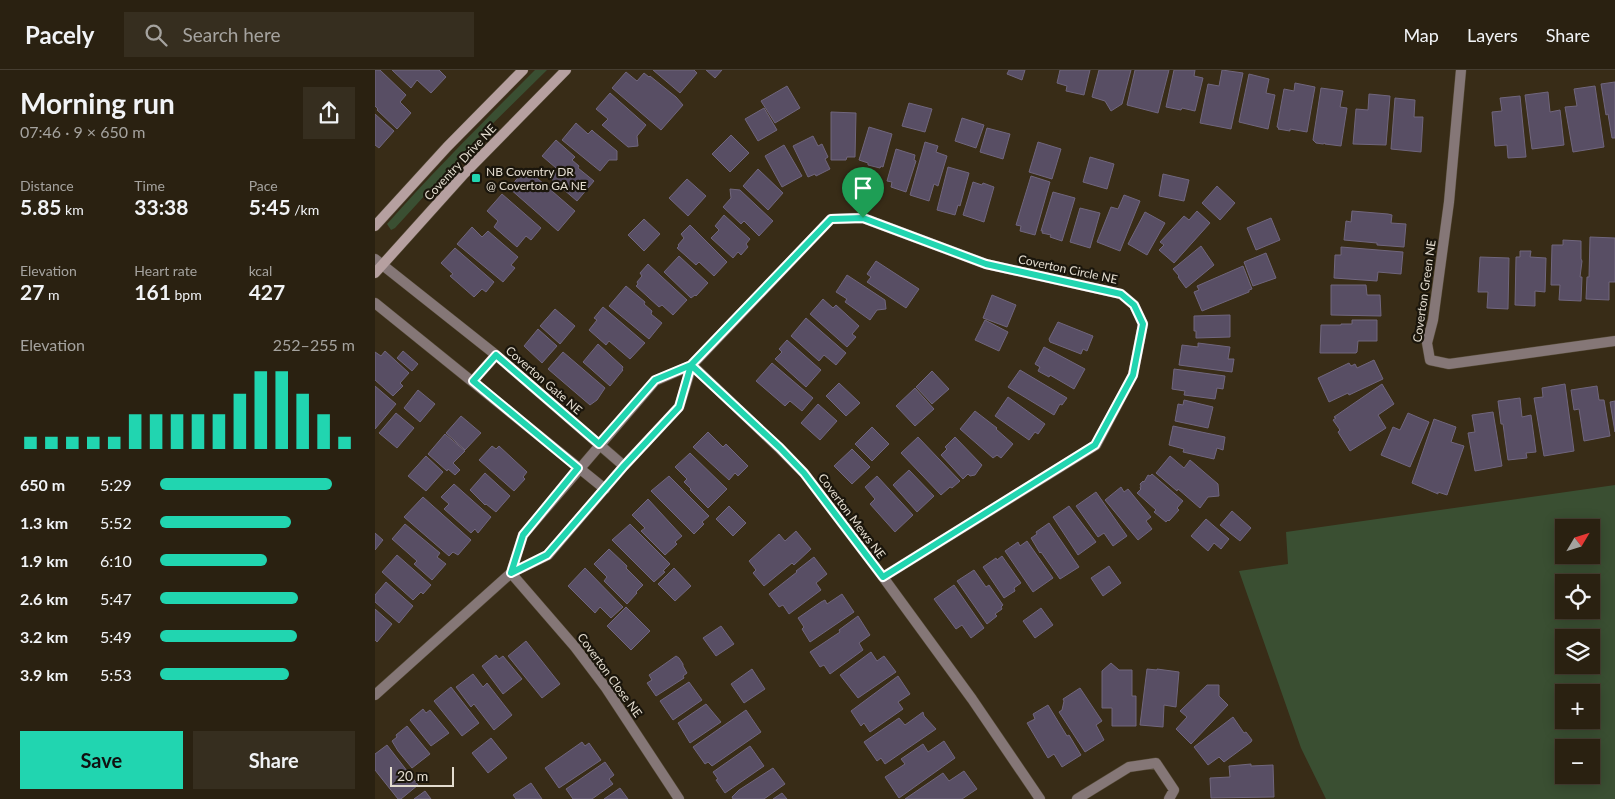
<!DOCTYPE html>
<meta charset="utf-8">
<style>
:root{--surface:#2a2111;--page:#362e1f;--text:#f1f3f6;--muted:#a5a39f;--line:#463e31;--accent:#21d5b0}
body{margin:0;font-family:Lato,sans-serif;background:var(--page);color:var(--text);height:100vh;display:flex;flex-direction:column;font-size:19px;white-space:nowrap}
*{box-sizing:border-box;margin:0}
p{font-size:16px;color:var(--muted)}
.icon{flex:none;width:28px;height:28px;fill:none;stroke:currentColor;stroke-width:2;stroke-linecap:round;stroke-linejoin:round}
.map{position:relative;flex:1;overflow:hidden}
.panel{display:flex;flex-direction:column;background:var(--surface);width:375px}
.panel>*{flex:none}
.needle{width:32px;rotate:52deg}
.fabs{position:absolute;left:1180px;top:449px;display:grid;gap:10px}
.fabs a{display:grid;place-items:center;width:45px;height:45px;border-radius:0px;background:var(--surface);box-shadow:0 2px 12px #0003,0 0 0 1px var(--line);font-size:25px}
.scale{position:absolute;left:15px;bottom:12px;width:64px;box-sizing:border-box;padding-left:5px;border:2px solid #e3dccf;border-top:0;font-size:14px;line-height:18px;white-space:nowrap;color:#e3dccf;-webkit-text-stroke:4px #1b160c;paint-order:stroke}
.pin{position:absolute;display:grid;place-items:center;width:42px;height:42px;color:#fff;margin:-51px -21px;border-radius:50% 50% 50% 0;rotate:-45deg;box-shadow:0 0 5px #0007}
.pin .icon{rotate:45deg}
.round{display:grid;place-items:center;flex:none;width:52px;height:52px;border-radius:0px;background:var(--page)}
.headline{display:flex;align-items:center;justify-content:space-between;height:85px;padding:0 20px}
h1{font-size:28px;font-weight:700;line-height:38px}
.figures{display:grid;grid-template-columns:repeat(3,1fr);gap:8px;height:85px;padding:5px 20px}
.figures div{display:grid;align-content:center}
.figures b{font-size:21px;font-weight:700}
.figures small{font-size:14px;font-weight:400}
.figures p{font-size:14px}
.chart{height:140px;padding:10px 20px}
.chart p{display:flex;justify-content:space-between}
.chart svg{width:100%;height:90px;margin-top:5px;stroke:var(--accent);stroke-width:6}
.primary-button{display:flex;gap:10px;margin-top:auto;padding:10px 20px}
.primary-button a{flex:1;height:58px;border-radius:0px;background:var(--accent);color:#111;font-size:20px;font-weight:700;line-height:58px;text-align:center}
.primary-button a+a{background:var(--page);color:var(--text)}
ul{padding:0 20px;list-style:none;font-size:16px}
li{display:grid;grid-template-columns:80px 60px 1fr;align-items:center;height:38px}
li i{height:12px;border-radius:6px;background:var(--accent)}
header{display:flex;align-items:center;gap:30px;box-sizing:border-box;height:70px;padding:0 25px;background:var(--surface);border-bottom:1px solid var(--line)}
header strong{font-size:24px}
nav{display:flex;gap:28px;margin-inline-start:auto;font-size:18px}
.search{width:350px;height:45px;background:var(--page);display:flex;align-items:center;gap:12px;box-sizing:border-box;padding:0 18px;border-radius:0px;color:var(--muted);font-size:19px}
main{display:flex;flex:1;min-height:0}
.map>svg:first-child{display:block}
.green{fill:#3a4f32;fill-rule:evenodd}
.building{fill:#584e64;stroke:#70667d}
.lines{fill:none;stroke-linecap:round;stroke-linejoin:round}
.street-casing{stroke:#534834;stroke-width:11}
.secondary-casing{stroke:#534834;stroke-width:11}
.street{stroke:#857777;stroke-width:10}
.secondary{stroke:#b6a0a0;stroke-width:10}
.route-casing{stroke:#fff;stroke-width:10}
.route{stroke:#21d5b0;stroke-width:6}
.poi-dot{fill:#21d5b0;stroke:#1b160c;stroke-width:2}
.labels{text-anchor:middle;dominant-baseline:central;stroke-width:4.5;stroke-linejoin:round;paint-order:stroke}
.street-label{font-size:12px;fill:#e3dccf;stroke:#1b160c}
.poi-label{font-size:12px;fill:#e3dccf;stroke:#1b160c;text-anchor:start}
</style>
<header>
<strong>Pacely</strong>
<div class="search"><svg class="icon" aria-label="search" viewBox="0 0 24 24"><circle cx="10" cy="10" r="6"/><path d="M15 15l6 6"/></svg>Search here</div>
<nav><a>Map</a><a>Layers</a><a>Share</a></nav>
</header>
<main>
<section class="panel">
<div class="headline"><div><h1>Morning run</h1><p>07:46 · 9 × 650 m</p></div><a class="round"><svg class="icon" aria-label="share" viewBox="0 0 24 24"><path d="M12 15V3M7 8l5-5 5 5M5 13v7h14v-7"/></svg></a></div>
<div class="figures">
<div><p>Distance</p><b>5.85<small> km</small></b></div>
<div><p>Time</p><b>33:38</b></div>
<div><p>Pace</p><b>5:45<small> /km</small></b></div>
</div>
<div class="figures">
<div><p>Elevation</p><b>27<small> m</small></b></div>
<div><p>Heart rate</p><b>161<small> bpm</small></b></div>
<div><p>kcal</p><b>427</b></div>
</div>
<div class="chart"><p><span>Elevation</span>252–255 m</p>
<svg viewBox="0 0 160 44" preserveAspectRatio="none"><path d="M5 44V38M15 44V38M25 44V38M35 44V38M45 44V38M55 44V27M65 44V27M75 44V27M85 44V27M95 44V27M105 44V17M115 44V6M125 44V6M135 44V17M145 44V27M155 44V38"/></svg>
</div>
<ul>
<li><b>650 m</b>5:29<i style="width:88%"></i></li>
<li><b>1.3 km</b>5:52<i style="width:67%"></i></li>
<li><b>1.9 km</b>6:10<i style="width:55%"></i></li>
<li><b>2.6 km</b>5:47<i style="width:71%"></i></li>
<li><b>3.2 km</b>5:49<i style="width:70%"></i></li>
<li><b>3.9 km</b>5:53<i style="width:66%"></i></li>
</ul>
<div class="primary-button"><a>Save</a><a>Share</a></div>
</section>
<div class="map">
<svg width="1240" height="729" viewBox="0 0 1240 729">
<rect width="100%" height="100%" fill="#382c17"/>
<path class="green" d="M 160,0 L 172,0 L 96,75 L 20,158 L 16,160 L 12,154 C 59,101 110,50 160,0 Z
M 1240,415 L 1240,729 L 951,729 L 926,678 L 864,501 L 913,494 L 911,462 ZM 1189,458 L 1216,458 L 1216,485 L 1189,485 ZM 1189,512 L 1216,512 L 1216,540 L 1189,540 ZM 1189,568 L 1216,568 L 1216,595 L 1189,595 ZM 1189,622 L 1216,622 L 1216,650 L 1189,650 ZM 1189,678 L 1216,678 L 1216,705 L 1189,705 Z"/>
<path class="building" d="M 0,0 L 5,0 L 31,25 L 25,32 L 36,43 L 22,59 L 2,40 L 3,39 L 0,36 Z
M 17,0 L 64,0 L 71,7 L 56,23 L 42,10 L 36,18 Z
M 278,0 L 319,0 L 322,3 L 305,23 Z
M 331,0 L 347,0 L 340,8 Z
M 634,0 L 650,0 L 647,10 L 632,4 Z
M 685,0 L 715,0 L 709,25 L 691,21 L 692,16 L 682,13 Z
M 724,0 L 756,0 L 747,34 L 736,41 L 730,31 L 717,27 Z
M 760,0 L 794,0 L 783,43 L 752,35 Z
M 799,0 L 820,0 L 819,6 L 828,8 L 820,41 L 807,38 L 806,40 L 791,37 Z
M 847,0 L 868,3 L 856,59 L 825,53 L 833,14 L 844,16 Z
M 251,2 L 262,11 L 269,3 L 274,7 L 275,6 L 301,27 L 308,35 L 286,60 L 237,18 Z
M 874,4 L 894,9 L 891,23 L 900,25 L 893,59 L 864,52 Z
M 1240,12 L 1240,68 L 1237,68 L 1233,44 L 1231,45 L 1226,14 Z
M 920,13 L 940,17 L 932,62 L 915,59 L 915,61 L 903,59 L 904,58 L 902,57 L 909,19 L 919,21 Z
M 412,16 L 425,38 L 400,53 L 386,31 Z
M 1220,16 L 1229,77 L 1198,82 L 1190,37 L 1202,36 L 1199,19 Z
M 946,18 L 968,21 L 965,37 L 972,38 L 966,76 L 950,74 L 950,73 L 948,74 L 941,73 L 938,70 Z
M 1173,22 L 1175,42 L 1185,40 L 1189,75 L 1157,79 L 1150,25 Z
M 235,23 L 271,55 L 262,66 L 263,76 L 253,77 L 227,55 L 233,49 L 221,39 Z
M 994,24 L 1015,26 L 1011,75 L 978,74 L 981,39 L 993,40 Z
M 1145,26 L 1151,87 L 1133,88 L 1132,75 L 1120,76 L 1117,42 L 1127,41 L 1125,28 Z
M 1020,28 L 1040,30 L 1039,47 L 1048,47 L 1046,82 L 1016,79 Z
M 534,33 L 557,39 L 550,62 L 527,56 Z
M 389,38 L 402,60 L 383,71 L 370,49 Z
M 456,42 L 481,43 L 480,87 L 472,87 L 471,90 L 456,90 Z
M 0,44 L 19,61 L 4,78 L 0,75 Z
M 587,48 L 609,55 L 601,78 L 580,71 Z
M 201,53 L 213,64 L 217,60 L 219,62 L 242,81 L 242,90 L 234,90 L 225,101 L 187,70 Z
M 494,57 L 517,64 L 508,97 L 506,96 L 505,98 L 493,95 L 493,93 L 484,90 Z
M 612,58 L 635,64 L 628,89 L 605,82 Z
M 356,65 L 374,83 L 355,102 L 337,84 Z
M 438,66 L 443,76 L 447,74 L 453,87 L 450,89 L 455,99 L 441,106 L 440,104 L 433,107 L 418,76 Z
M 181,70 L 200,87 L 197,90 L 204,96 L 203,98 L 219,111 L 202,131 L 174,107 L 181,98 L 167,86 Z
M 550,72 L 563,76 L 561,82 L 572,86 L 563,116 L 559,114 L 554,131 L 535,125 Z
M 663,72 L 686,79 L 677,109 L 654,102 Z
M 409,75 L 427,106 L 407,117 L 390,86 Z
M 521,79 L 540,85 L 539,90 L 541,91 L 531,122 L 516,117 L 517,112 L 512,111 Z
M 715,87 L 739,94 L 732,119 L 708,112 Z
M 573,97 L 594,103 L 585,136 L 583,135 L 580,145 L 562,140 Z
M 383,99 L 408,123 L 393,140 L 368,116 Z
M 155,102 L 200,141 L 183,161 L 134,118 L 147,103 L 151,106 Z
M 788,104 L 814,110 L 809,131 L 784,126 Z
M 656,106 L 675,112 L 660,165 L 645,161 L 646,156 L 641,155 Z
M 312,109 L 331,126 L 313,146 L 294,128 Z
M 598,112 L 607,115 L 608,113 L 619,117 L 609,152 L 588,145 Z
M 842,116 L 860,133 L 845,150 L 827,133 Z
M 355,119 L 365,120 L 398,151 L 384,166 L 369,151 L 366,154 L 348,137 L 356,128 Z
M 678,122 L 700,128 L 687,171 L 675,167 L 676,165 L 667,163 L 668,161 L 666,161 Z
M 127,124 L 166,158 L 156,170 L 151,166 L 142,177 L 119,157 L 123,151 L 112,141 Z
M 749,125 L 765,131 L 745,181 L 722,172 L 736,137 L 743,139 Z
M 705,138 L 725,143 L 715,178 L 695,172 Z
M 822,141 L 835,153 L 799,193 L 784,180 L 789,175 L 785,172 L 809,146 L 814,150 Z
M 977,141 L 1013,144 L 1017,145 L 1016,153 L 1031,154 L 1029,177 L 1002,175 L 1002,173 L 969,170 L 971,151 L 976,152 Z
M 770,142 L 790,153 L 772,185 L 753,174 Z
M 349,145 L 375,169 L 371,174 L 373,177 L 366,185 L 363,182 L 358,188 L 336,168 L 344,160 L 340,156 Z
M 896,148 L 905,170 L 881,180 L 872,158 Z
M 269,149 L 285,164 L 269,181 L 253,165 Z
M 315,155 L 352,192 L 339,206 L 324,192 L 321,195 L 302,178 L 304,176 L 303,175 L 309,168 L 306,164 Z
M 97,157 L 107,167 L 113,161 L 143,187 L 136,195 L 140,198 L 128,212 L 82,174 Z
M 1215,167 L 1240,168 L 1240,212 L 1234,212 L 1234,230 L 1211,229 L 1212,207 L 1214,207 Z
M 1188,170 L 1206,171 L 1206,189 L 1207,191 L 1205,207 L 1207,207 L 1206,231 L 1184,230 L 1185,215 L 1176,215 L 1177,175 L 1188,175 Z
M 826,176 L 839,195 L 811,218 L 803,207 L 804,206 L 798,199 Z
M 966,177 L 1028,182 L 1026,204 L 1003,202 L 1002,211 L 959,208 L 960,185 L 966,185 Z
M 80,178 L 119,212 L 111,222 L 107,219 L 99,227 L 75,206 L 78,204 L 66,193 Z
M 1145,181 L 1156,181 L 1155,187 L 1171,188 L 1170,222 L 1160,221 L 1160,236 L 1140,235 L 1141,187 L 1145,187 Z
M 891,183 L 901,208 L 878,216 L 869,192 Z
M 304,186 L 333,213 L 321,226 L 320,225 L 316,228 L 289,202 Z
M 1105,187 L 1134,188 L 1133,239 L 1112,238 L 1113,222 L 1103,222 Z
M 501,191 L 544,219 L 531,238 L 492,212 L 496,207 L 492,204 Z
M 273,194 L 312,230 L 298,245 L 287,235 L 284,237 L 261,216 L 263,214 L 262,212 L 267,206 L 265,203 Z
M 868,196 L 877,219 L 874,220 L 874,222 L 827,241 L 819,222 L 824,220 L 822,216 Z
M 472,205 L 510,230 L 511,239 L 502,240 L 495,250 L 470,232 L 472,229 L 461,222 Z
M 956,215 L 991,215 L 992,225 L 1005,225 L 1006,246 L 956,245 Z
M 251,216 L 270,232 L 269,234 L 277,241 L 276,244 L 287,253 L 274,269 L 234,236 Z
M 617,225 L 641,235 L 632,257 L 608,248 Z
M 448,229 L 458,238 L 461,235 L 484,256 L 477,264 L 481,267 L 472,277 L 435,244 Z
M 228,237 L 270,273 L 255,289 L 234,271 L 231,275 L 214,260 L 222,250 L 219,248 Z
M 180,239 L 200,256 L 185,274 L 165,256 Z
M 855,245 L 855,267 L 821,268 L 821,261 L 819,261 L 819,246 Z
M 431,248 L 471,283 L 461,295 L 449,285 L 444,291 L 416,266 Z
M 610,250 L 633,262 L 624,281 L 600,270 Z
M 977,250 L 1002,250 L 1002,271 L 983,271 L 982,282 L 981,283 L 945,283 L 946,255 L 966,255 L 966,254 L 977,254 Z
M 683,252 L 718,266 L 712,281 L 708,279 L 706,284 L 675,272 L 674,269 Z
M 163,259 L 182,276 L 167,293 L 149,276 Z
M 412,270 L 446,300 L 431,317 L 400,289 L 407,282 L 404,279 Z
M 823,273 L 855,277 L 853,289 L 859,289 L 857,302 L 804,295 L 807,275 L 823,277 Z
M 223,274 L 248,297 L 247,299 L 248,300 L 235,316 L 208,292 Z
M 669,277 L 710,299 L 699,319 L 675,305 L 674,307 L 663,301 L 665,297 L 660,294 Z
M 10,281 L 34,303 L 25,313 L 28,316 L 18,326 L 0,310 L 0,282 L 6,286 Z
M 28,281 L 43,294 L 37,301 L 22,288 Z
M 188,282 L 230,318 L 222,330 L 215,335 L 173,299 Z
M 999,290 L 1008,309 L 974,325 L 973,323 L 954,332 L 943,308 L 974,293 L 976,296 L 980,294 L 982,298 Z
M 397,293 L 438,328 L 427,341 L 415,331 L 410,336 L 381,311 Z
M 799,299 L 850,306 L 848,319 L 842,318 L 840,329 L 809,325 L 810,321 L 797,319 Z
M 645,300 L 692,328 L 687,335 L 685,334 L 679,345 L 633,317 Z
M 557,301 L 574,319 L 557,334 L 541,317 Z
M 464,313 L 485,333 L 471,346 L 451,326 Z
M 1007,314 L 1019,334 L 1003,345 L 1011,358 L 975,381 L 963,362 L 965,360 L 958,350 L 961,348 L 959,347 Z
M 1190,314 L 1199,381 L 1169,386 L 1159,328 L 1168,327 L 1167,318 Z
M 0,316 L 21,334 L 0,359 Z
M 1222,316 L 1224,330 L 1229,330 L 1235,366 L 1209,371 L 1204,339 L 1199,340 L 1196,320 Z
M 540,318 L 559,339 L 540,356 L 521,336 Z
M 43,320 L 60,334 L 45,352 L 29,338 Z
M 633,327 L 670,354 L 663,364 L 660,362 L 654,370 L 620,346 Z
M 1145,328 L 1147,347 L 1156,345 L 1161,382 L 1151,383 L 1152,388 L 1133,390 L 1128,354 L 1126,354 L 1123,331 Z
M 809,330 L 838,337 L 833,358 L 800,351 L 803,334 L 808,335 Z
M 1240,331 L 1240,362 L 1235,332 Z
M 443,334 L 462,351 L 445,370 L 426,353 Z
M 600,341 L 622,358 L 621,359 L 638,374 L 626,388 L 622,385 L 618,388 L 585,359 Z
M 1118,342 L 1127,396 L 1100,401 L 1093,363 L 1100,362 L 1097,345 Z
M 21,343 L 39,358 L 22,378 L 4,363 Z
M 1033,343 L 1054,352 L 1035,397 L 1006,385 L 1018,357 L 1025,360 Z
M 86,346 L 106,363 L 90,380 L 71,363 Z
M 1059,349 L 1081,357 L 1076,372 L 1089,376 L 1072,425 L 1063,422 L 1063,424 L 1037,413 Z
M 798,356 L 850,367 L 848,380 L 842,378 L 839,389 L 808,382 L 809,379 L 794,375 Z
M 497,357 L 514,374 L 497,391 L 480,374 Z
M 333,362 L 348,377 L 351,374 L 373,396 L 363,406 L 360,403 L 354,410 L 318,377 Z
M 70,364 L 90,381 L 78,393 L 85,400 L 80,405 L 73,399 L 72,401 L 53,384 Z
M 543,367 L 585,411 L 577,418 L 575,417 L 566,425 L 526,383 Z
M 580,367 L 607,395 L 600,405 L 595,406 L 593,404 L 588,409 L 566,385 L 572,379 L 570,377 Z
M 117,376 L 121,379 L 124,376 L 152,402 L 148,407 L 150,409 L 139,421 L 104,390 Z
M 477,379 L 495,397 L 477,414 L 459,396 Z
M 315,383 L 352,419 L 333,438 L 315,420 L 316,419 L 309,412 L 312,409 L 300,397 Z
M 51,386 L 68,402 L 51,421 L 33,406 Z
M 795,386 L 809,398 L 815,390 L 843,414 L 844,426 L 833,427 L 825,438 L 803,419 L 802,421 L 781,403 Z
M 534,400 L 559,426 L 542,442 L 518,415 Z
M 110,403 L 135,426 L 121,442 L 111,434 L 110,435 L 95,420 Z
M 777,404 L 808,431 L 802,438 L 804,440 L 794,451 L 793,450 L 791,452 L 779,442 L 781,440 L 762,423 L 766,419 L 765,418 L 766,416 L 765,414 L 768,411 L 769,412 L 773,405 L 775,406 Z
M 294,406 L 334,446 L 327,452 L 329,454 L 319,464 L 276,421 Z
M 502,406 L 538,445 L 520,462 L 495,434 L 500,429 L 490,417 Z
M 79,414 L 116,447 L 103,463 L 100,459 L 96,463 L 69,439 L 74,434 L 66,427 Z
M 746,417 L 749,422 L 753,419 L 776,447 L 771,451 L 777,459 L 763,470 L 730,430 Z
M 721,422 L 752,466 L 738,476 L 729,463 L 723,467 L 701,436 Z
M 48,427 L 96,470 L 83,485 L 78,482 L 74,486 L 29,447 Z
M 273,429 L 307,466 L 300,472 L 302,474 L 290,485 L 266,461 L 270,458 L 257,445 Z
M 354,436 L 371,453 L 358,466 L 341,449 Z
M 694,436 L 721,472 L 703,485 L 678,447 Z
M 857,441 L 876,458 L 865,471 L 845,455 Z
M 831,449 L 854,469 L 846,479 L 839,473 L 833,481 L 816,466 Z
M 674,453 L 704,497 L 685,509 L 666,482 L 665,483 L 656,468 L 662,464 L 661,462 Z
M 30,454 L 65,483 L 62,487 L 71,494 L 57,510 L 39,494 L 42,491 L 17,469 Z
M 255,454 L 295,494 L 288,501 L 290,502 L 279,512 L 237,470 Z
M 421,461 L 436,479 L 419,495 L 417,493 L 389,516 L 378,503 L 381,500 L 374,491 L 404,464 L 410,471 Z
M 0,463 L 8,470 L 0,480 Z
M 652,471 L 678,508 L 658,522 L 630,481 L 643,472 L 645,476 Z
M 234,479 L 252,496 L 251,498 L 268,515 L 261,522 L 262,523 L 252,534 L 229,511 L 232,507 L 219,494 Z
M 22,485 L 56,515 L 48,524 L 46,522 L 38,530 L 7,502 Z
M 627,486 L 646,513 L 639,518 L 640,521 L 629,528 L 608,497 L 621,488 L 622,490 Z
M 439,487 L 452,504 L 441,513 L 446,520 L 414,544 L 408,535 L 404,537 L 394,524 L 422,502 L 421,501 Z
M 734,496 L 746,513 L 728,526 L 716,508 Z
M 210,498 L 248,537 L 236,548 L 225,537 L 220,543 L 193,516 Z
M 299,498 L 316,516 L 300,531 L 283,514 Z
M 599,500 L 611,517 L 614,515 L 628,535 L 626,537 L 627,539 L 620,544 L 622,546 L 612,554 L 582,511 Z
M 11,512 L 38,536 L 24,553 L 0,532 L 0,525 Z
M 579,515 L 609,558 L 596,568 L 587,555 L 581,559 L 559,529 Z
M 467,524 L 479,542 L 435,572 L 427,559 L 429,557 L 423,548 L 446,532 L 450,530 L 452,534 Z
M 251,537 L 275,561 L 256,580 L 232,556 Z
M 666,538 L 678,555 L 660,568 L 648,551 Z
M 0,539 L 17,554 L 2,572 L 0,570 Z
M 483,546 L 495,565 L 484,573 L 488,580 L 455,604 L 449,595 L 445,597 L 435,582 L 465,562 L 464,560 Z
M 346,556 L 359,574 L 341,586 L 328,568 Z
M 151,571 L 185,614 L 167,628 L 133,586 Z
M 496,582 L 502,591 L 509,586 L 521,602 L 483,628 L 465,605 Z
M 121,585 L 124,589 L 128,586 L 147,609 L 128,624 L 107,596 Z
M 301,586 L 304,588 L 308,594 L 308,596 L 312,603 L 308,606 L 309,608 L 281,626 L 272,613 L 277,610 L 274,605 Z
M 736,593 L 744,600 L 757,600 L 757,626 L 761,626 L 761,656 L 737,656 L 737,638 L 727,638 L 727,601 Z
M 377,599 L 390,619 L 369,633 L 356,614 Z
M 772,599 L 782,600 L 782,599 L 804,602 L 801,637 L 789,635 L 788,657 L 765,655 Z
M 98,604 L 108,617 L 112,613 L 137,645 L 119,660 L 99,634 L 96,637 L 81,617 Z
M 523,606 L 535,624 L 523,632 L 528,639 L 495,662 L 489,653 L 486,656 L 476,641 Z
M 314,612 L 327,630 L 298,650 L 285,631 Z
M 832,615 L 844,615 L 844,626 L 853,635 L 816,674 L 801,659 L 812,647 L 805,641 Z
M 76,617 L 104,653 L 87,666 L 59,631 Z
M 705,618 L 727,651 L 721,655 L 729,670 L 710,682 L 684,642 L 687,640 L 689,631 L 688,629 Z
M 331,634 L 346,652 L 315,673 L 303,653 Z
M 673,635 L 692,666 L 694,665 L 706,685 L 687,697 L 679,684 L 673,688 L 652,653 L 660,649 L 658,644 Z
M 48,639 L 51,643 L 55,640 L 74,663 L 56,676 L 35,650 Z
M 371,640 L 386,662 L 337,696 L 333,692 L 330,694 L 318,677 Z
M 548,642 L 549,646 L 561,659 L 510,694 L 506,688 L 502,691 L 489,672 L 524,648 L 530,655 Z
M 858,647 L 869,663 L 871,662 L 877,670 L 876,672 L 849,692 L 844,687 L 833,695 L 819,677 Z
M 32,656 L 55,684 L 37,698 L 23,681 L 17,671 L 22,667 L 21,665 Z
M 116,668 L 132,688 L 113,703 L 97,683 Z
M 569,671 L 580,688 L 524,728 L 510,707 L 530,694 L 526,689 L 548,674 L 553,682 Z
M 207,672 L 210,676 L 214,673 L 226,690 L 184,718 L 170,698 Z
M 12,675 L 43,715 L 26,729 L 23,729 L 0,700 L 0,684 Z
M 375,676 L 389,696 L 350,723 L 341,710 L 343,709 L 338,702 Z
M 230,692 L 239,705 L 234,709 L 238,714 L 217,729 L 198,729 L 191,719 Z
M 876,694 L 876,696 L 898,695 L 899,727 L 836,728 L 835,708 L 855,707 L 854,696 Z
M 398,698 L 410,714 L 389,729 L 358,729 L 357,727 L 364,720 Z
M 589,701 L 602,719 L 587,729 L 530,729 L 568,703 L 574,711 Z
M 156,713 L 167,729 L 141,729 L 138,725 Z
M 245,718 L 253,729 L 229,729 Z
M 50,721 L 56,729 L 39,729 Z
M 407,723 L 412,729 L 398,729 Z"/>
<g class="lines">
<defs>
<path id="street" d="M 1086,0 L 1074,132 L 1058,250 L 1052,273 L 1055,290 L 1074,294 L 1240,271
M 0,189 L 121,285 L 249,396
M 0,233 L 230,419
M 317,295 L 405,379 L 429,403 L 508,507 L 597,629 L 665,729
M 98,311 L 121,285
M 136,503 L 148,465 L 280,311 L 317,295 L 456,149 L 488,148 L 611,194 L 746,224 L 759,235 L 768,254 L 758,305 L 721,375 L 508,507
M 136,503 L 200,577 L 231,618 L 304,729
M 0,625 L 136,503 L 173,485 L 249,396 L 304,337 L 317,295
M 702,729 L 754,697 L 781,693 L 799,720 L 794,729"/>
<path id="secondary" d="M 0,156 L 72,77 L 148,0
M 0,203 L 89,104 L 191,0"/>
</defs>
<use href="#street" class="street-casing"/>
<use href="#secondary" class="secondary-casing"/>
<use href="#street" class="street"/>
<use href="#secondary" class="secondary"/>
</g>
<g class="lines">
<defs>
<path id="route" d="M 488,148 L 456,149 L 316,295 L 280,310 L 224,374 L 121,285 L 98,311 L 203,398 L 148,465 L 136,503 L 172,485 L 249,396 L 304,337 L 316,295 L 405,378 L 429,403 L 508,507 L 720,375 L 758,305 L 768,254 L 759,235 L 746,224 L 611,194 L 488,148"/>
</defs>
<use href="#route" class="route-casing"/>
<use href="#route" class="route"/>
</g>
<rect class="poi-dot" x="96" y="103" width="10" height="10" rx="2.5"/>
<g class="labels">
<g class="street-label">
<text transform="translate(85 92) rotate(-47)">Coventry Drive NE</text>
<text transform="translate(693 199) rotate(12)">Coverton Circle NE</text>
<text transform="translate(1049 221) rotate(-82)">Coverton Green NE</text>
<text transform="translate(169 310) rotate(41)">Coverton Gate NE</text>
<text transform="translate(477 446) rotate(53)">Coverton Mews NE</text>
<text transform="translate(235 605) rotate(54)">Coverton Close NE</text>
</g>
<g class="poi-label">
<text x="111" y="101">NB Coventry DR<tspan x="111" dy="14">@ Coverton GA NE</tspan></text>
</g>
</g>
</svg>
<div class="fabs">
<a><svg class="needle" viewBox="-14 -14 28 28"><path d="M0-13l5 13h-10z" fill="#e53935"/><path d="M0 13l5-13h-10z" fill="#a5a39f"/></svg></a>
<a><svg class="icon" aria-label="locate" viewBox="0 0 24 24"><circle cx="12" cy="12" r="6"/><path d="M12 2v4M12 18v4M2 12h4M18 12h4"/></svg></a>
<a><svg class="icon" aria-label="layers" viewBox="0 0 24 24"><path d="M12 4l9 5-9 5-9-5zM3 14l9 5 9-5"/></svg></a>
<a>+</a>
<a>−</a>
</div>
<div class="scale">20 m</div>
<div class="pin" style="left:488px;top:148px;background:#1e9e55"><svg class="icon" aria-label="arrive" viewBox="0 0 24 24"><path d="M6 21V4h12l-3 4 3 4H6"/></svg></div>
</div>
</main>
